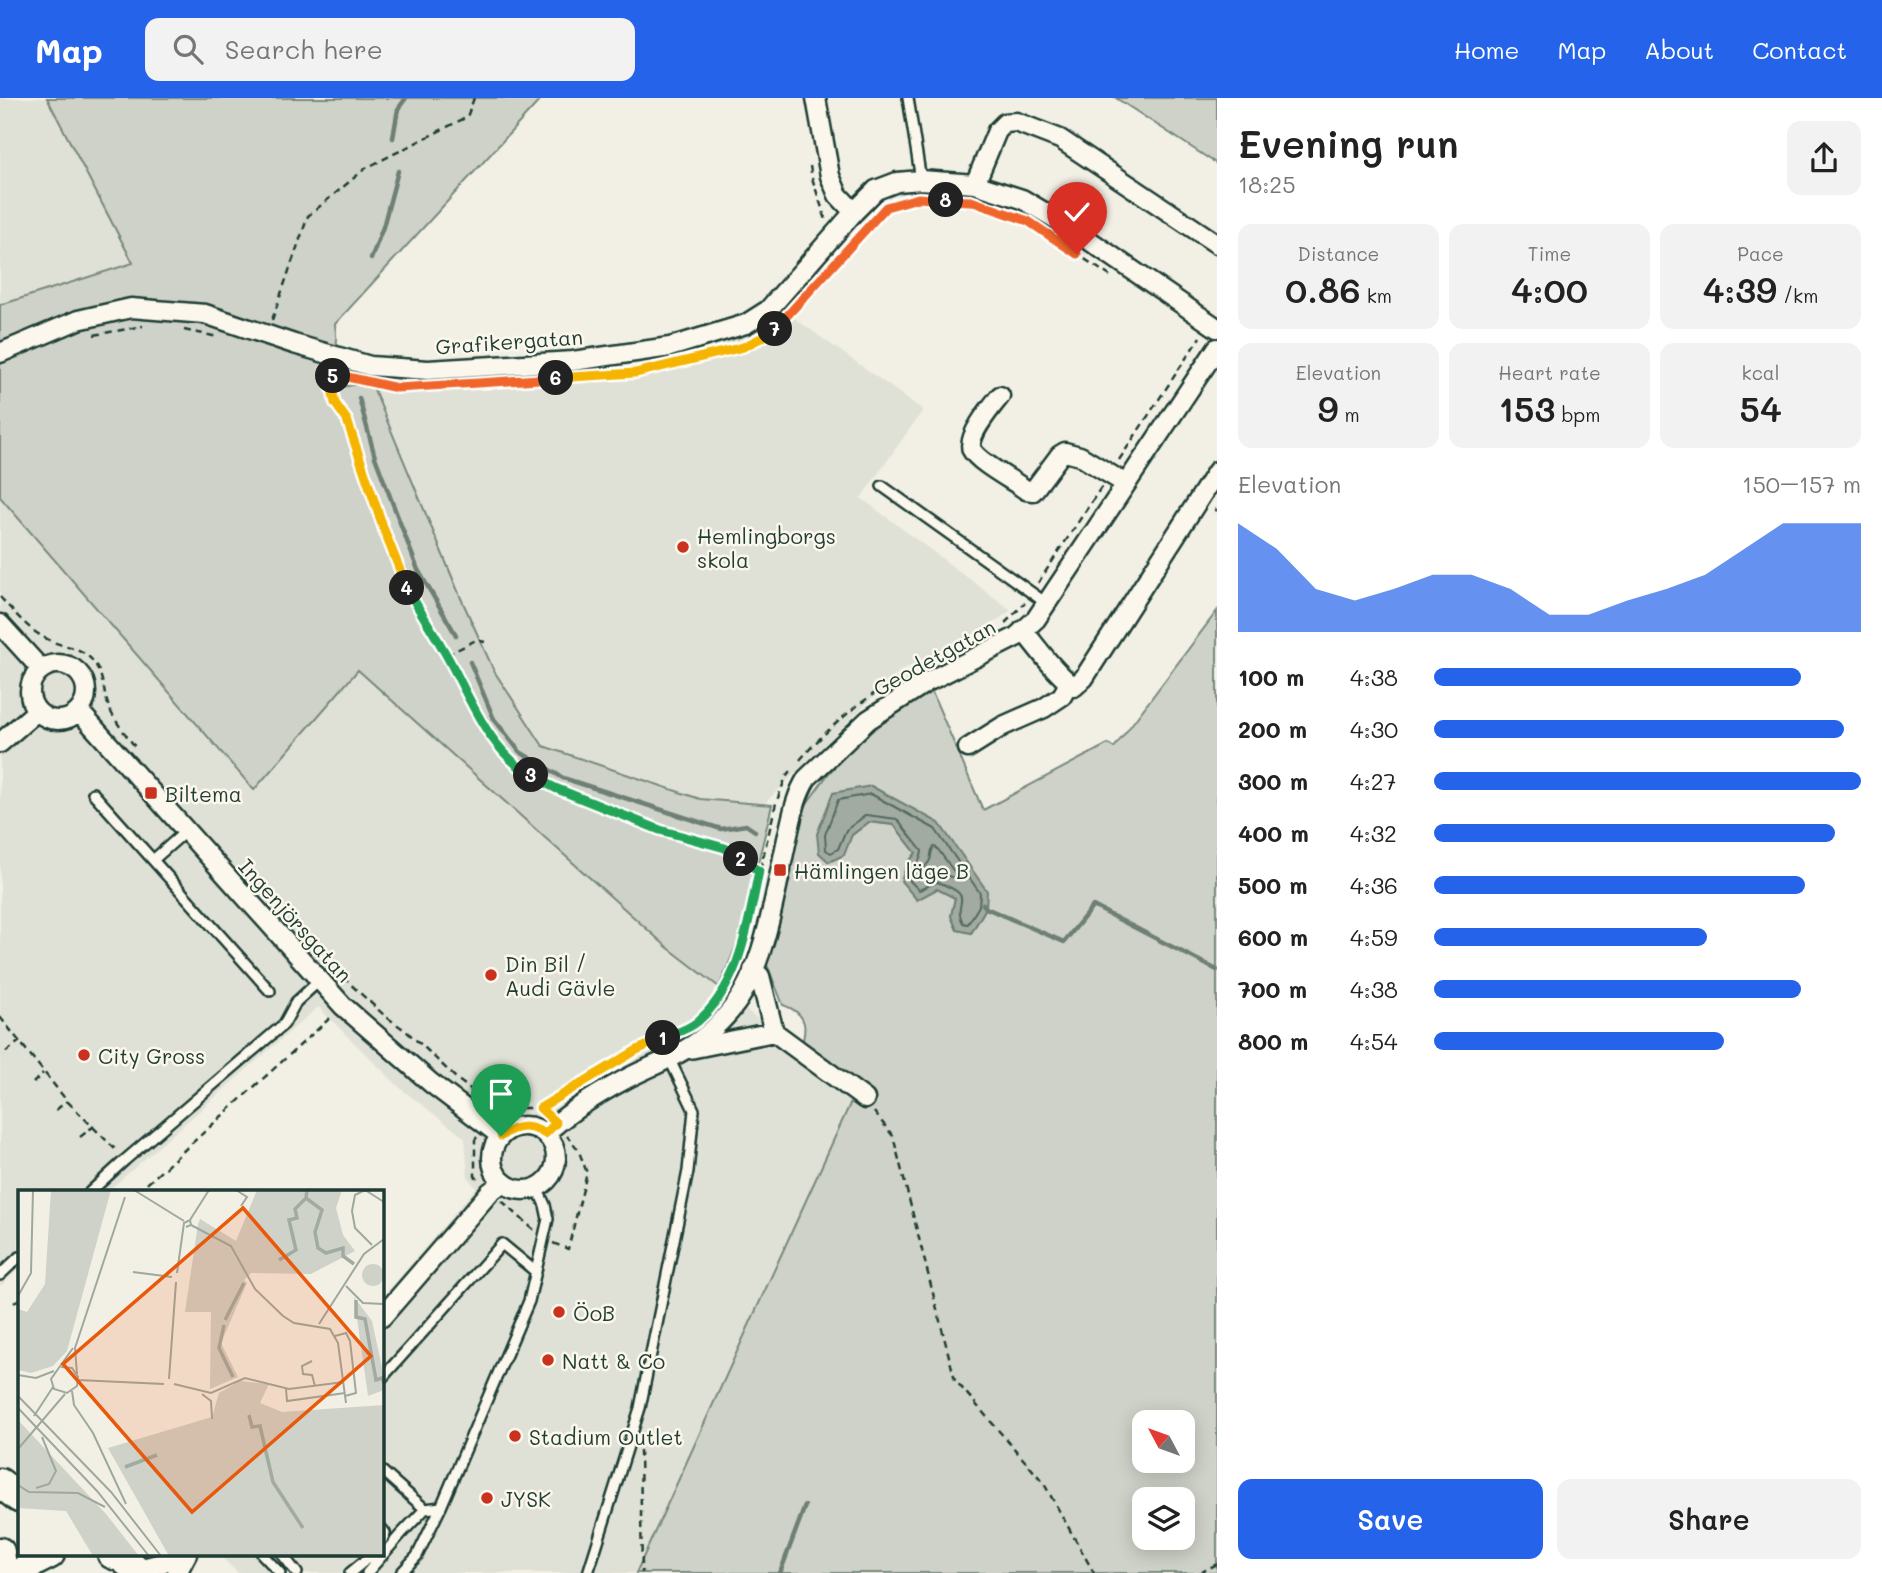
<!DOCTYPE html>
<meta charset="utf-8">
<style>
:root{--surface:#fff;--page:#f2f2f2;--text:#222;--muted:#767676;--accent:#2563eb}
body{margin:0;font-family:Mali,sans-serif;background:var(--page);color:var(--text);height:100vh;display:flex;flex-direction:column;font-size:26px;white-space:nowrap}
*{box-sizing:border-box;margin:0}
p{font-size:23px;color:var(--muted)}
.icon{flex:none;width:38px;height:38px;fill:none;stroke:currentColor;stroke-width:2;stroke-linecap:round;stroke-linejoin:round}
.map{position:relative;flex:1;overflow:hidden}
.panel{display:flex;flex-direction:column;background:var(--surface);width:665px}
.panel>*{flex:none}
.needle{width:46px;rotate:311deg}
.controls{position:absolute;left:1132px;top:1312px;display:grid;gap:14px}
.controls a{display:grid;place-items:center;width:63px;height:63px;border-radius:14px;background:var(--surface);box-shadow:0 4px 18px #0003;font-size:35px}
.pin{position:absolute;display:grid;place-items:center;width:60px;height:60px;color:#fff;margin:-72px -30px;border-radius:50% 50% 50% 0;rotate:-45deg;box-shadow:0 0 7px #0007}
.pin .icon{rotate:45deg}
.km{position:absolute;width:35px;height:35px;margin:-18px;border-radius:50%;background:#222;color:#fff;font-size:19px;line-height:35px;text-align:center}
.round{display:grid;place-items:center;flex:none;width:74px;height:74px;border-radius:14px;background:var(--page)}
.summary{display:flex;align-items:center;justify-content:space-between;height:119px;padding:0 21px}
h1{font-size:38px;font-weight:600;line-height:52px}
.stats{display:grid;grid-template-columns:repeat(3,1fr);gap:10px;height:119px;padding:7px 21px}
.stats div{display:grid;align-content:center;border-radius:14px;background:var(--page);text-align:center}
.stats b{font-size:35px;font-weight:600}
.stats small{font-size:19px;font-weight:400}
.stats p{font-size:19px}
.chart{height:196px;padding:14px 21px}
.chart p{display:flex;justify-content:space-between}
.chart svg{width:100%;height:126px;margin-top:7px;fill:var(--accent);opacity:.7}
.button{display:flex;gap:14px;margin-top:auto;padding:14px 21px}
.button a{flex:1;height:80px;border-radius:14px;background:var(--accent);color:#fff;font-size:28px;font-weight:600;line-height:80px;text-align:center}
.button a+a{background:var(--page);color:var(--text)}
ul{padding:0 21px;list-style:none;font-size:23px}
li{display:grid;grid-template-columns:112px 84px 1fr;align-items:center;height:52px}
li i{height:18px;border-radius:9px;background:var(--accent)}
header{display:flex;align-items:center;gap:42px;box-sizing:border-box;height:98px;padding:0 35px;background:var(--accent);color:#fff}
header strong{font-size:33px}
nav{display:flex;gap:38px;margin-inline-start:auto;font-size:24px}
.search{width:490px;height:63px;background:var(--page);display:flex;align-items:center;gap:18px;box-sizing:border-box;padding:0 24px;border-radius:14px;color:var(--muted);font-size:26px}
main{display:flex;flex:1;min-height:0}
.map>svg:first-child{display:block}
.built{fill:#e0e1d6}
.green{fill:#cfd2c8;stroke:#77887e;stroke-width:2;fill-rule:evenodd}
.water{fill:#a2aba1;stroke:#6e7f75;stroke-width:2}
.lines{fill:none;stroke-linecap:round;stroke-linejoin:round}
.shore{stroke:#536960;stroke-width:2}
.stream{stroke:#6e7f75;stroke-width:4.5}
.lane-casing{stroke:#1f3d34;stroke-width:14}
.street-casing{stroke:#1f3d34;stroke-width:23}
.primary-casing{stroke:#1f3d34;stroke-width:33}
.path{stroke:#1f3d34;stroke-width:2.5;stroke-dasharray:7 5;stroke-linecap:butt}
.lane{stroke:#fbf7ec;stroke-width:9}
.street{stroke:#fbf7ec;stroke-width:18}
.primary{stroke:#fbf7ec;stroke-width:28}
.split-1-casing{stroke:#fff;stroke-width:14}
.split-2-casing{stroke:#fff;stroke-width:14}
.split-3-casing{stroke:#fff;stroke-width:14}
.split-4-casing{stroke:#fff;stroke-width:14}
.split-5-casing{stroke:#fff;stroke-width:14}
.split-6-casing{stroke:#fff;stroke-width:14}
.split-7-casing{stroke:#fff;stroke-width:14}
.split-8-casing{stroke:#fff;stroke-width:14}
.split-9-casing{stroke:#fff;stroke-width:14}
.split-1{stroke:#f5b400;stroke-width:9}
.split-2{stroke:#22a559;stroke-width:9}
.split-3{stroke:#22a559;stroke-width:9}
.split-4{stroke:#22a559;stroke-width:9}
.split-5{stroke:#f5b400;stroke-width:9}
.split-6{stroke:#f0652b;stroke-width:9}
.split-7{stroke:#f5b400;stroke-width:9}
.split-8{stroke:#f0652b;stroke-width:9}
.split-9{stroke:#f0652b;stroke-width:9}
.poi-dot{fill:#c8321e;stroke:#fbf7ec;stroke-width:2.5}
.labels{text-anchor:middle;dominant-baseline:central;stroke-width:5;stroke-linejoin:round;paint-order:stroke}
.street-label{font-size:21px;fill:#1f3d34;stroke:#fbf7ec}
.poi-label{font-size:21px;fill:#1f3d34;stroke:#fbf7ec;text-anchor:start}
.inset-river{fill:none;stroke:#a2aba1;stroke-width:3.5}
.inset-road{fill:none;stroke:#9ea89e;stroke-width:2}
.view{fill:#e8590c;fill-opacity:0.15;stroke:#e8590c;stroke-width:3.5}
.inset-edge{fill:none;stroke:#1f3d34;stroke-width:3.5}
</style>
<header>
<strong>Map</strong>
<div class="search"><svg class="icon" aria-label="search" viewBox="0 0 24 24"><circle cx="10" cy="10" r="6"/><path d="M15 15l6 6"/></svg>Search here</div>
<nav><a>Home</a><a>Map</a><a>About</a><a>Contact</a></nav>
</header>
<main>
<div class="map">
<svg width="1217" height="1475" viewBox="0 0 1217 1475">
<rect width="100%" height="100%" fill="#f2f0e5"/>
<filter id="ink" filterUnits="userSpaceOnUse"><feTurbulence type="fractalNoise" baseFrequency=".0143" numOctaves="2"/><feDisplacementMap in="SourceGraphic" scale="14" xChannelSelector="R" yChannelSelector="G"/><feConvolveMatrix kernelMatrix="1 2 1 2 8 2 1 2 1" color-interpolation-filters="sRGB"/></filter>
<g filter="url(#ink)">
<path class="built" d="M 0,0 L 47,0 L 133,165 L 0,207 Z
M 783,212 L 923,312 L 861,400 L 1011,512 L 988,529 L 900,573 L 764,706 L 700,701 L 544,648 L 495,576 L 460,498 L 371,284 L 637,272 L 749,236 Z
M 0,399 L 253,692 L 358,572 L 667,849 L 774,934 L 855,994 L 636,1475 L 238,1475 L 218,1456 L 382,1456 L 382,1200 L 476,1090 L 468,1080 L 465,1040 L 400,990 L 318,909 L 108,1093 L 19,1094 L 19,1171 L 0,1188 Z"/>
<path class="green" d="M 47,0 L 542,0 L 335,226 L 341,289 L 371,284 L 460,498 L 494,573 L 543,648 L 700,701 L 772,707 L 740,839 L 719,889 L 667,849 L 358,572 L 254,692 L 0,399 L 0,207 L 133,165 Z
M 1116,0 L 1217,0 L 1217,66 Z
M 1217,513 L 1217,1475 L 636,1475 L 855,995 L 800,953 C 807,931 809,916 783,907 L 766,864 L 792,773 L 784,772 L 800,715 L 829,675 L 869,633 L 931,592 L 983,712 L 1108,646 L 1114,650 ZM 871,688 L 986,810 L 972,834 L 957,832 L 951,818 L 955,800 L 937,791 L 907,766 L 916,755 L 894,727 L 869,724 L 852,737 ZM 1144,1325 L 1183,1325 L 1183,1363 L 1144,1363 ZM 1144,1402 L 1183,1402 L 1183,1440 L 1144,1440 Z"/>
<path class="water" d="M 871,688 L 939,725 L 987,793 L 986,810 L 971,835 L 957,832 L 951,818 L 955,800 L 937,791 L 917,802 L 901,783 L 907,766 L 916,755 L 894,727 L 869,724 L 852,737 L 844,757 L 829,764 L 819,755 L 817,736 L 833,695 Z"/>
<g class="lines">
<path class="shore" d="M 871,696 L 935,731 L 980,795 L 979,808 L 968,826 L 963,825 C 951,803 979,799 937,784 L 919,792 L 910,783 C 910,771 922,764 922,753 L 897,721 L 866,717 L 846,732 L 838,751 L 831,755 L 826,752 L 825,737 L 838,702 Z
M 934,749 L 937,750 L 955,775 L 955,780 L 937,775 L 924,780 L 921,778 C 921,771 927,768 930,762 C 932,756 930,753 934,749 Z"/>
<path class="stream" d="M 393,40 L 398,11 L 406,0
M 371,161 L 383,129 L 398,73
M 359,300 L 375,359 L 418,472 L 456,537
M 470,564 L 494,621 L 520,654 L 563,680 L 721,731 L 746,727 L 755,733
M 983,806 L 986,810 L 1064,844 L 1093,808 L 1217,872
M 780,1475 L 805,1408"/>
<defs>
<path id="lane" d="M 908,0 L 921,82
M 882,388 L 1046,505
M 93,695 L 270,893
M 153,762 L 186,733
M 90,1094 L 125,1062 L 284,926 L 296,904 L 320,882
M 0,1177 L 19,1159
M 382,1280 L 502,1146 L 536,1174
M 382,1373 L 425,1411 L 441,1409
M 382,1431 L 385,1435 L 382,1442
M 262,1456 L 280,1475
M 282,1456 L 297,1475
M 350,1475 L 373,1456
M 367,1475 L 401,1436 L 425,1411
M 401,1475 L 417,1458 L 441,1409 L 529,1203 L 548,1121 L 545,1107 L 537,1090
M 588,1475 L 640,1310 L 688,1073 L 694,1012 L 669,960"/>
<path id="street" d="M 816,0 L 830,78 L 838,97 L 854,114
M 975,86 L 997,33 L 1005,25 L 1016,24 L 1060,41 L 1217,146
M 0,255 L 78,222 L 131,210 L 205,216 L 294,246 L 370,268 L 428,272 L 573,263 L 670,249 L 746,226 L 768,212 L 854,114 L 876,92 L 897,84 L 921,82 L 975,86 L 1022,101 L 1071,130 L 1217,230
M 1000,298 C 992,308 966,339 972,352 C 978,364 1014,383 1026,392 L 1033,393 L 1060,357 L 1065,354 L 1080,358 L 1126,386
M 0,526 L 41,571
M 1023,532 C 1039,552 1054,573 1074,589 L 1084,580 L 1217,373
M30 594a28 28 0 1 1 56 0a28 28 0 1 1-56 0Z
M 79,613 L 343,908 L 431,985 L 501,1038
M 0,645 L 37,613
M 968,650 L 1003,628 L 1044,610 L 1062,598 L 1069,585
M 753,872 L 760,878 L 774,934
M 690,951 L 774,934 L 865,1001
M492 1060a32 32 0 1 1 64 0a32 32 0 1 1-64 0Z
M 545,1036 C 568,1014 596,997 624,982 C 644,971 667,963 686,951 C 705,940 725,921 737,904 C 766,863 776,790 787,741 C 792,720 795,699 807,680 L 868,622 L 927,584 L 1016,539 L 1036,521 L 1217,250
M 382,1219 L 490,1094 L 503,1084
M 138,1471 L 162,1465 L 174,1456
M 177,1475 L 187,1456"/>
<path id="primary" d="M 0,1385 L 19,1400
M 0,1454 L 3,1475
M 112,1456 L 122,1460 L 141,1475
M 21,1475 L 34,1464 L 50,1456"/>
</defs>
<use href="#lane" class="lane-casing"/>
<use href="#street" class="street-casing"/>
<use href="#primary" class="primary-casing"/>
<path class="path" d="M 810,68 L 812,80 L 826,122
M 982,107 L 1019,120
M 1055,141 L 1110,178
M 803,199 L 886,109 L 918,100 L 945,102
M 272,222 L 308,118 L 366,70 L 467,19 L 474,0
M 184,232 L 218,239
M 94,237 L 143,228
M 685,263 C 718,255 756,251 780,224
M 334,276 L 331,286 L 335,305 L 347,322 L 384,432 L 408,491 L 447,557 L 491,641 L 517,668 L 555,690 L 660,732 L 725,750 L 758,772
M 595,278 L 635,275 L 668,267
M 382,286 L 397,290 L 414,289
M 1119,362 L 1200,239
M 1215,411 L 1217,413
M 1038,485 L 1102,388
M 0,499 C 15,515 29,533 49,542 C 62,549 78,548 89,559 C 105,573 102,596 111,614 C 117,626 127,638 136,650
M 1005,525 L 1025,505
M 447,557 L 476,542 L 485,544
M 800,662 C 827,630 869,595 906,577
M 738,864 L 776,705 L 786,679 L 791,673
M 334,871 L 385,918 L 406,933 L 426,951 L 458,982 L 497,1010 L 540,1010 L 637,952 L 685,931
M 718,901 L 734,873
M 0,919 L 67,1003 L 117,1053
M 6,954 L 20,943
M 33,985 L 43,975
M 56,1012 L 67,1003
M 874,1014 L 893,1038 L 955,1282 L 1043,1384 L 1094,1475
M 80,1039 L 94,1028
M 477,1039 L 475,1042 L 475,1078 L 479,1082
M 138,1094 L 330,920
M 502,1103 L 534,1132
M 553,1145 L 568,1151 L 587,1075 L 578,1051 L 567,1038
M 14,1205 L 19,1201
M 640,1352 L 642,1475
M 1200,1475 L 1217,1466"/>
<use href="#lane" class="lane"/>
<use href="#street" class="street"/>
<use href="#primary" class="primary"/>
</g>
</g>
<g class="lines" filter="url(#ink)">
<defs>
<path id="split-1" d="M 501,1038 C 516,1027 529,1026 545,1036 L 556,1025 L 540,1010 L 637,952 L 663,940"/>
<path id="split-2" d="M 663,940 C 674,935 688,932 697,924 C 741,887 748,825 759,773 L 741,761"/>
<path id="split-3" d="M 531,677 L 555,690 L 660,732 L 725,750 L 741,761"/>
<path id="split-4" d="M 407,490 C 420,514 435,536 448,560 C 471,602 488,651 531,677"/>
<path id="split-5" d="M 333,278 L 331,286 L 335,305 L 347,322 L 384,432 L 407,490"/>
<path id="split-6" d="M 333,278 L 334,276 L 397,290 L 556,280"/>
<path id="split-7" d="M 556,280 L 635,275 L 743,249 L 771,235 L 775,231"/>
<path id="split-8" d="M 775,231 L 886,109 L 918,100 L 946,102"/>
<path id="split-9" d="M 946,102 L 971,103 L 1028,123 L 1077,156"/>
</defs>
<use href="#split-1" class="split-1-casing"/>
<use href="#split-2" class="split-2-casing"/>
<use href="#split-3" class="split-3-casing"/>
<use href="#split-4" class="split-4-casing"/>
<use href="#split-5" class="split-5-casing"/>
<use href="#split-6" class="split-6-casing"/>
<use href="#split-7" class="split-7-casing"/>
<use href="#split-8" class="split-8-casing"/>
<use href="#split-9" class="split-9-casing"/>
<use href="#split-1" class="split-1"/>
<use href="#split-2" class="split-2"/>
<use href="#split-3" class="split-3"/>
<use href="#split-4" class="split-4"/>
<use href="#split-5" class="split-5"/>
<use href="#split-6" class="split-6"/>
<use href="#split-7" class="split-7"/>
<use href="#split-8" class="split-8"/>
<use href="#split-9" class="split-9"/>
</g>
<g class="poi-dot">
<circle cx="683" cy="449" r="7"/>
<rect x="144" y="688" width="14" height="14" rx="3.5"/>
<rect x="773" y="765" width="14" height="14" rx="3.5"/>
<circle cx="491" cy="877" r="7"/>
<circle cx="84" cy="957" r="7"/>
<circle cx="559" cy="1214" r="7"/>
<circle cx="548" cy="1262" r="7"/>
<circle cx="515" cy="1338" r="7"/>
<circle cx="487" cy="1400" r="7"/>
</g>
<g class="labels">
<g class="street-label">
<text transform="translate(509 243) rotate(-4)">Grafikergatan</text>
<text transform="translate(934 559) rotate(-29)">Geodetgatan</text>
<text transform="translate(296 822) rotate(48)">Ingenjörsgatan</text>
</g>
<g class="poi-label">
<text x="697" y="437">Hemlingborgs<tspan x="697" dy="24">skola</tspan></text>
<text x="165" y="695">Biltema</text>
<text x="794" y="772">Hämlingen läge B</text>
<text x="505" y="865">Din Bil /<tspan x="505" dy="24">Audi Gävle</tspan></text>
<text x="98" y="957">City Gross</text>
<text x="573" y="1214">ÖoB</text>
<text x="562" y="1262">Natt &amp; Co</text>
<text x="529" y="1338">Stadium Outlet</text>
<text x="501" y="1400">JYSK</text>
</g>
</g>
<g transform="translate(18 1092)">
<rect width="366" height="366" fill="#f2f0e5"/>
<path d="M 33,0 L 93,0 L 49,161 L 35,176 L 13,183 L 0,180 L 0,119 L 9,122 L 27,94 ZM 239,0 L 324,0 L 318,18 L 325,45 L 337,61 L 293,84 L 233,83 L 226,90 L 229,93 L 203,153 L 220,187 L 192,199 L 193,122 L 167,122 L 180,34 L 182,29 L 218,51 ZM344 85a11 11 0 1 1 22 0a11 11 0 1 1-22 0ZM 336,107 L 354,131 L 366,187 L 366,200 L 350,206 ZM 222,191 L 251,194 L 242,213 L 264,222 L 366,215 L 366,366 L 151,366 L 90,258 L 194,227 L 201,203 ZM 0,230 L 88,324 L 121,366 L 75,366 L 48,321 L 0,318 Z" fill="#cfd2c8"/>
<path class="inset-river" d="M 288,8 L 304,20 L 297,42 L 300,58 L 308,63 L 325,58 L 325,66 L 336,74M 261,70 L 278,60 L 271,30 L 279,28 L 277,19 L 288,8 L 289,0M 338,110 L 338,127 L 347,129 L 358,190 L 364,188 L 366,193M 207,130 L 226,93M 206,135 L 201,158 L 215,187M 231,225 L 234,237 L 242,236 L 255,292 L 285,338M 107,277 L 139,265"/>
<path class="inset-road" d="M 116,0 L 166,31M 218,0 L 229,7 L 223,16M 347,0 L 337,5 L 334,21 L 337,38 L 354,55M 347,0 L 366,12M 172,30 L 191,0M 173,35 L 213,56 L 237,99 L 265,126 L 276,133 L 312,139 L 320,153 L 328,213M 115,82 L 154,87M 159,83 L 166,33 L 172,30 L 173,35 L 168,37M 328,96 L 345,113 L 366,114M 0,106 L 13,83 L 15,0M 301,134 L 346,64 L 366,49M 317,146 L 328,143 L 332,151 L 338,203 L 327,206M 294,171 L 284,176 L 285,184 L 294,185 L 297,196M 43,177 L 54,178 L 60,187 L 59,196 L 49,203 L 36,199 L 33,189 L 55,158M 59,184 L 57,158 L 107,7M 0,185 L 18,188 L 36,181M 151,189 L 158,92M 60,190 L 146,194M 156,194 L 193,203 L 227,188 L 271,199 L 326,192M 268,199 L 269,211 L 327,203M 54,201 L 56,215 L 75,243 L 108,314M 184,204 L 193,211 L 194,229M 0,206 L 93,302 L 143,366M 0,218 L 79,301 L 131,366M 16,226 L 35,197M 0,259 L 47,204M 0,295 L 11,302 L 60,303 L 87,317M 18,298 L 31,294 L 38,281 L 24,247"/>
<path class="view" d="M 225,18 L 353,166 L 174,322 L 45,174 Z"/>
<rect width="366" height="366" class="inset-edge"/>
</g>
</svg>
<div class="controls">
<a><svg class="needle" viewBox="-14 -14 28 28"><path d="M0-13l5 13h-10z" fill="#e53935"/><path d="M0 13l5-13h-10z" fill="#767676"/></svg></a>
<a><svg class="icon" aria-label="layers" viewBox="0 0 24 24"><path d="M12 4l9 5-9 5-9-5zM3 14l9 5 9-5"/></svg></a>
</div>
<div class="pin" style="left:501px;top:1038px;background:#1e9e55"><svg class="icon" aria-label="arrive" viewBox="0 0 24 24"><path d="M6 21V4h12l-3 4 3 4H6"/></svg></div>
<div class="pin" style="left:1077px;top:156px;background:#d93025"><svg class="icon" aria-label="check" viewBox="0 0 24 24"><path d="M5 12l5 5 9-10"/></svg></div>
<b class="km" style="left:663px;top:940px">1</b>
<b class="km" style="left:741px;top:761px">2</b>
<b class="km" style="left:531px;top:677px">3</b>
<b class="km" style="left:407px;top:490px">4</b>
<b class="km" style="left:333px;top:278px">5</b>
<b class="km" style="left:556px;top:280px">6</b>
<b class="km" style="left:775px;top:231px">7</b>
<b class="km" style="left:946px;top:102px">8</b>
</div>
<section class="panel">
<div class="summary"><div><h1>Evening run</h1><p>18:25</p></div><a class="round"><svg class="icon" aria-label="share" viewBox="0 0 24 24"><path d="M12 15V3M7 8l5-5 5 5M5 13v7h14v-7"/></svg></a></div>
<div class="stats">
<div><p>Distance</p><b>0.86<small> km</small></b></div>
<div><p>Time</p><b>4:00</b></div>
<div><p>Pace</p><b>4:39<small> /km</small></b></div>
</div>
<div class="stats">
<div><p>Elevation</p><b>9<small> m</small></b></div>
<div><p>Heart rate</p><b>153<small> bpm</small></b></div>
<div><p>kcal</p><b>54</b></div>
</div>
<div class="chart"><p><span>Elevation</span>150–157 m</p>
<svg viewBox="0 0 160 44" preserveAspectRatio="none"><path d="M0 44V6L10 15L20 29L30 33L40 29L50 24L60 24L70 29L80 38L90 38L100 33L110 29L120 24L130 15L140 6L150 6L160 6V44z"/></svg>
</div>
<ul>
<li><b>100 m</b>4:38<i style="width:86%"></i></li>
<li><b>200 m</b>4:30<i style="width:96%"></i></li>
<li><b>300 m</b>4:27<i style="width:100%"></i></li>
<li><b>400 m</b>4:32<i style="width:94%"></i></li>
<li><b>500 m</b>4:36<i style="width:87%"></i></li>
<li><b>600 m</b>4:59<i style="width:64%"></i></li>
<li><b>700 m</b>4:38<i style="width:86%"></i></li>
<li><b>800 m</b>4:54<i style="width:68%"></i></li>
</ul>
<div class="button"><a>Save</a><a>Share</a></div>
</section>
</main>
